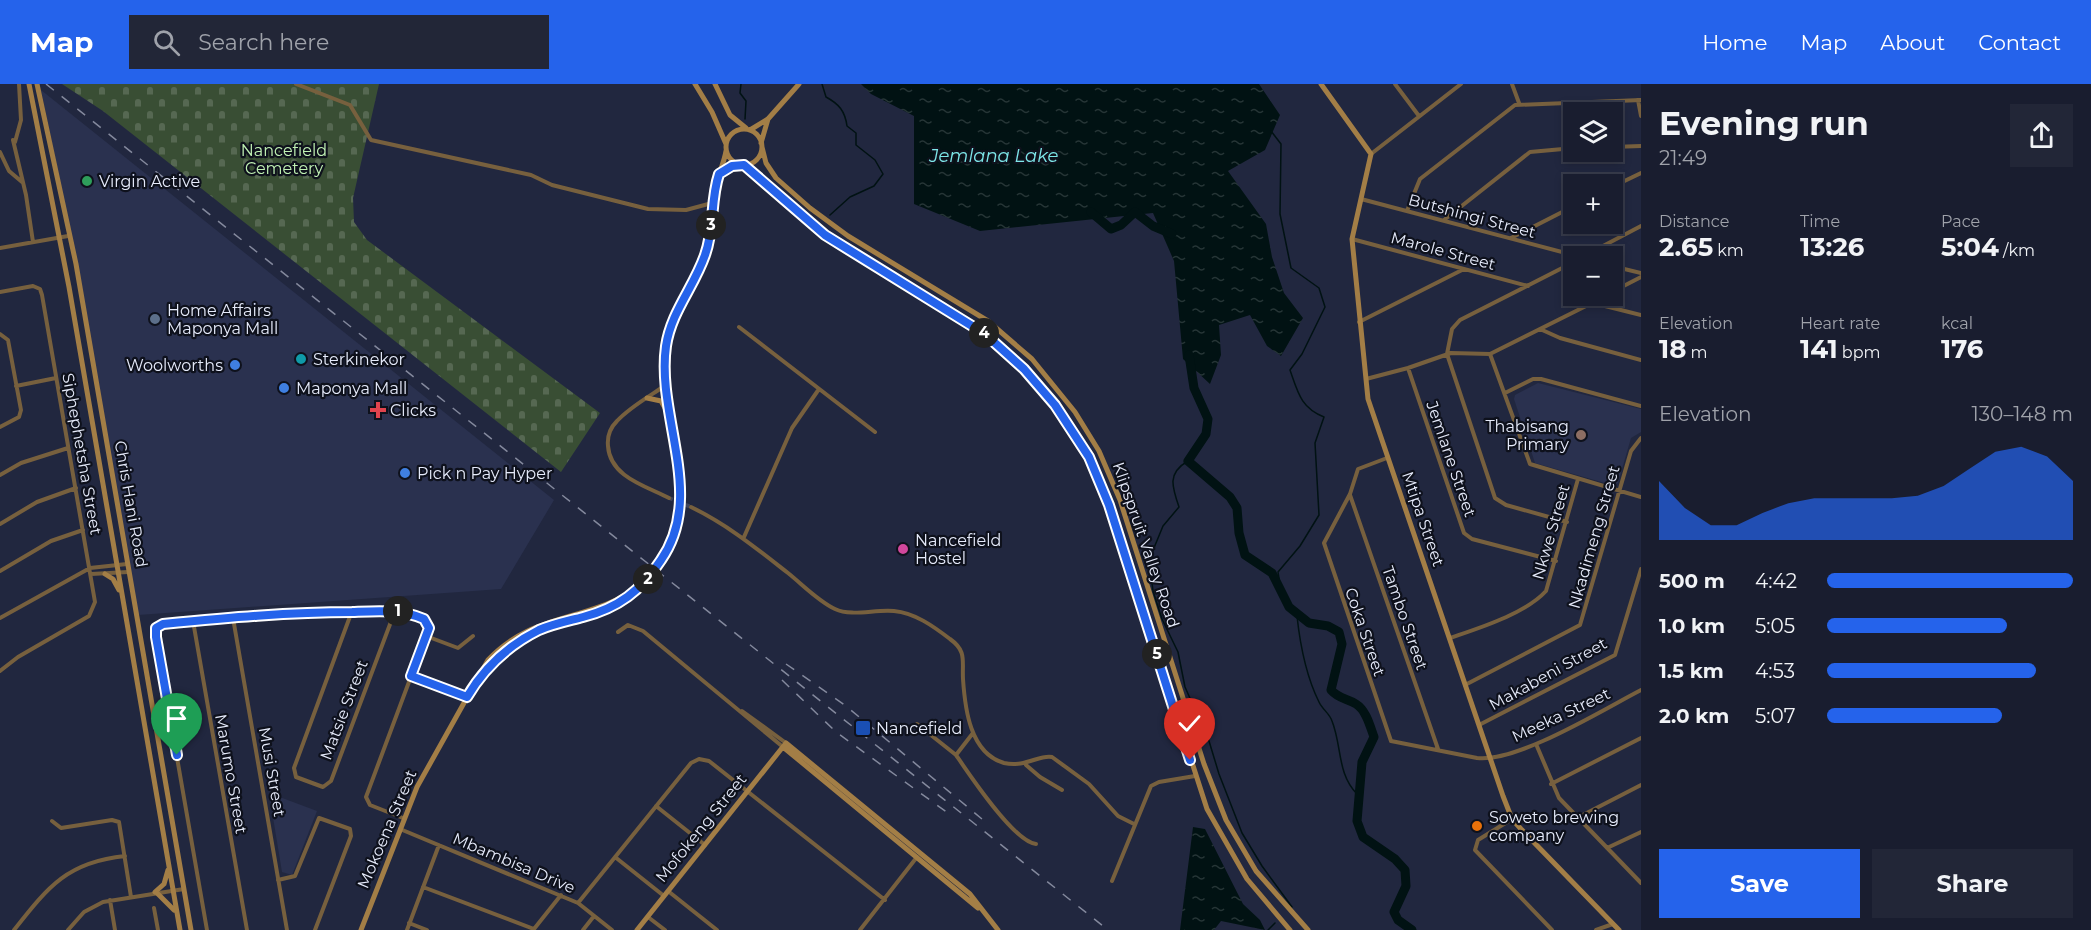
<!DOCTYPE html>
<meta charset="utf-8">
<style>
:root{--surface:#191d2f;--page:#222637;--text:#f1f3f6;--muted:#9fa2aa;--line:#373b4b;--accent:#2563eb}
body{margin:0;font-family:Montserrat,sans-serif;background:var(--page);color:var(--text);height:100vh;display:flex;flex-direction:column;font-size:22px;white-space:nowrap}
*{box-sizing:border-box;margin:0}
p{font-size:20px;color:var(--muted)}
.icon{flex:none;width:33px;height:33px;fill:none;stroke:currentColor;stroke-width:2;stroke-linecap:round;stroke-linejoin:round}
.map{position:relative;flex:1;overflow:hidden}
.drawer{display:flex;flex-direction:column;background:var(--surface);width:450px}
.drawer>*{flex:none}
.tools{position:absolute;left:1563px;top:18px;display:grid;gap:12px}
.tools a{display:grid;place-items:center;width:60px;height:60px;border-radius:0px;background:var(--surface);box-shadow:0 3px 9px #0003,0 0 0 2px var(--line);font-size:30px}
.pin{position:absolute;display:grid;place-items:center;width:51px;height:51px;color:#fff;margin:-62px -26px;border-radius:50% 50% 50% 0;rotate:-45deg;box-shadow:0 0 6px #0007}
.pin .icon{rotate:45deg}
.km{position:absolute;width:30px;height:30px;margin:-15px;border-radius:50%;background:#222;color:#fff;font-size:16px;line-height:30px;text-align:center}
.round{display:grid;place-items:center;flex:none;width:63px;height:63px;border-radius:0px;background:var(--page)}
.headline{display:flex;align-items:center;justify-content:space-between;height:102px;padding:0 18px}
h1{font-size:33px;font-weight:700;line-height:45px}
.stats{display:grid;grid-template-columns:repeat(3,1fr);gap:9px;height:102px;padding:6px 18px}
.stats div{display:grid;align-content:center}
.stats b{font-size:26px;font-weight:700}
.stats small{font-size:16px;font-weight:400}
.stats p{font-size:16px}
.chart{height:168px;padding:12px 18px}
.chart p{display:flex;justify-content:space-between}
.chart svg{width:100%;height:108px;margin-top:6px;fill:var(--accent);opacity:.7}
.primary-button{display:flex;gap:12px;margin-top:auto;padding:12px 18px}
.primary-button a{flex:1;height:69px;border-radius:0px;background:var(--accent);color:#fff;font-size:24px;font-weight:700;line-height:69px;text-align:center}
.primary-button a+a{background:var(--page);color:var(--text)}
ul{padding:0 18px;list-style:none;font-size:20px}
li{display:grid;grid-template-columns:96px 72px 1fr;align-items:center;height:45px}
li i{height:15px;border-radius:8px;background:var(--accent)}
header{display:flex;align-items:center;gap:36px;box-sizing:border-box;height:84px;padding:0 30px;background:var(--accent);color:#fff}
header strong{font-size:28px}
nav{display:flex;gap:33px;margin-inline-start:auto;font-size:21px}
.search{width:420px;height:54px;background:var(--page);display:flex;align-items:center;gap:15px;box-sizing:border-box;padding:0 21px;border-radius:0px;color:var(--muted);font-size:22px}
main{display:flex;flex:1;min-height:0}
.map>svg:first-child{display:block}
.built{fill:#2a314f}
.cemetery{fill:url(#cemetery-stones)}
.water{fill:url(#water-ripples)}
.lines{fill:none;stroke-linecap:round;stroke-linejoin:round}
.stream{stroke:#011213;stroke-width:1.5}
.river{stroke:#011213;stroke-width:9}
.street-tunnel{stroke:#3f445b;stroke-width:4;stroke-dasharray:4 2;stroke-linecap:butt}
.street{stroke:#77603e;stroke-width:4}
.secondary{stroke:#a37e46;stroke-width:5}
.rail{stroke:#84899d;stroke-width:1.5;stroke-dasharray:10 10;stroke-linecap:butt}
.route-casing{stroke:#fff;stroke-width:12}
.route{stroke:#2563eb;stroke-width:8}
.leisure-dot{fill:#2e9e5b;stroke:#0e111c;stroke-width:2}
.service-dot{fill:#5c6f8a;stroke:#0e111c;stroke-width:2}
.culture-dot{fill:#0f9aa8;stroke:#0e111c;stroke-width:2}
.shop-dot{fill:#3f7fe0;stroke:#0e111c;stroke-width:2}
.health-dot{fill:#e0444e;stroke:#0e111c;stroke-width:2}
.education-dot{fill:#8d6e63;stroke:#0e111c;stroke-width:2}
.hotel-dot{fill:#d1479c;stroke:#0e111c;stroke-width:2}
.transit-dot{fill:#1a4fb4;stroke:#0e111c;stroke-width:2}
.food-dot{fill:#e8710a;stroke:#0e111c;stroke-width:2}
.labels{text-anchor:middle;dominant-baseline:central;stroke-width:4.5;stroke-linejoin:round;paint-order:stroke}
.park-label{font-size:16px;fill:#c1f2b4;stroke:#0e111c}
.poi-label{font-size:16px;fill:#e6ebfb;stroke:#0e111c;text-anchor:start}
.street-label{font-size:16px;fill:#e6ebfb;stroke:#0e111c}
.water-label{font-size:18px;font-style:italic;fill:#7ee7ea;stroke:#0e111c}
</style>
<header>
<strong>Map</strong>
<div class="search"><svg class="icon" aria-label="search" viewBox="0 0 24 24"><circle cx="10" cy="10" r="6"/><path d="M15 15l6 6"/></svg>Search here</div>
<nav><a>Home</a><a>Map</a><a>About</a><a>Contact</a></nav>
</header>
<main>
<div class="map">
<svg width="1641" height="846" viewBox="0 0 1641 846">
<defs>
<pattern id="cemetery-stones" width="16" height="16" patternUnits="userSpaceOnUse" patternTransform="scale(1.5)"><rect width="16" height="16" fill="#394e34"/><path d="M2 7V4a2 2 0 0 1 4 0v3zM10 15v-3a2 2 0 0 1 4 0v3z" fill="#566852"/></pattern>
<pattern id="water-ripples" width="26" height="14" patternUnits="userSpaceOnUse" patternTransform="scale(1.5)"><rect width="26" height="14" fill="#011213"/><path d="M2 4q2-2 4 0t4 0M15 11q2-2 4 0t4 0" fill="none" stroke="#263536"/></pattern>
</defs>
<rect width="100%" height="100%" fill="#21273f"/>
<path class="built" d="M 41,6 L 554,416 L 501,505 L 138,531 L 72,155 Z
M 1538,299 L 1641,325 L 1641,348 L 1631,354 L 1618,399 L 1612,401 L 1535,379 L 1514,315 L 1515,311 Z
M 269,709 L 317,727 L 292,791 L 282,788 Z"/>
<path class="cemetery" d="M 62,0 L 379,0 L 353,114 L 354,138 L 367,156 L 600,329 L 561,388 L 103,27 Z"/>
<path class="water" d="M 861,0 L 1259,0 L 1280,31 L 1265,66 L 1228,87 L 1266,140 L 1272,173 L 1284,209 L 1303,234 L 1281,272 L 1267,262 L 1250,231 L 1219,241 L 1221,271 L 1210,300 L 1183,275 L 1174,177 L 1153,129 L 980,147 L 914,120 L 914,32 L 871,10 Z
M 1193,743 L 1205,745 L 1243,820 L 1260,836 L 1265,846 L 1221,837 L 1214,846 L 1180,846 Z"/>
<g class="lines">
<path class="stream" d="M 741,0 L 740,9 L 746,17 L 745,35
M 822,0 L 826,13 C 839,20 845,27 847,42 L 856,49 L 856,61 L 875,76 L 883,90 L 874,102 L 850,113 L 830,131
M 1271,47 L 1281,60 L 1280,130 L 1291,184 L 1319,204 L 1325,223 L 1302,270 L 1290,286 C 1298,309 1301,324 1324,333 L 1315,359 L 1319,431 L 1300,462 L 1278,488 L 1280,501
M 1188,377 C 1167,389 1172,403 1179,423 L 1163,442 L 1149,476 L 1153,507 L 1162,535 L 1178,568 L 1185,603 L 1209,657 L 1219,690 L 1242,749 L 1262,782 L 1292,823
M 1297,532 C 1300,560 1306,592 1319,618 C 1322,625 1330,630 1332,637 C 1342,662 1337,690 1357,710
M 1268,846 L 1275,839"/>
<path class="river" d="M 1091,128 L 1111,145 L 1121,141 L 1135,128 L 1153,142 L 1172,150
M 1189,271 L 1194,304 L 1208,335 L 1206,350 L 1188,377 L 1230,413 L 1237,424 L 1239,449 L 1245,471 L 1272,489 L 1289,523 L 1309,539 L 1328,542 L 1339,548 L 1342,560 L 1331,606 C 1339,615 1346,614 1356,620 C 1366,626 1370,642 1374,653 L 1362,678 L 1357,737 L 1363,753 L 1395,775 L 1405,786 L 1406,802 L 1394,828 L 1398,836 L 1412,846"/>
<path class="street-tunnel" d="M 669,414 L 691,423"/>
<path class="street" d="M 296,0 L 350,21 L 371,56 L 531,91 L 552,101 L 648,125 L 686,126 L 712,119
M 1395,0 L 1419,32
M 1512,0 L 1519,19
M 1638,16 L 1641,32
M 13,56 L 26,111 L 33,158
M 15,58 L 21,36 L 19,0
M 1612,63 L 1641,62
M 0,68 L 9,87 L 22,98
M 1371,70 L 1461,0
M 1612,103 L 1641,89
M 1361,115 L 1577,172
M 1407,127 L 1420,95 L 1515,21 L 1641,16
M 1444,136 L 1530,68 L 1574,64
M 1511,154 L 1574,122
M 1352,155 L 1528,202
M 0,164 L 68,152
M 1584,172 L 1641,142
M 1612,182 L 1641,189
M 0,208 L 33,202 L 40,205 L 42,211 L 95,518 L 89,532 L 18,573 L 0,587
M 1612,208 L 1641,193
M 1593,219 L 1641,231
M 1359,238 L 1464,185
M 739,243 L 875,348
M 1540,245 L 1560,254 L 1641,276
M 0,250 L 8,256 L 21,326 L 19,333 L 0,343
M 1490,270 L 1530,380 L 1641,413
M 1408,284 L 1464,449 L 1472,455 L 1556,477
M 1366,295 L 1408,284 L 1451,269 L 1490,270 L 1606,212
M 666,301 C 650,312 631,322 617,337 C 610,344 607,352 608,362 C 610,393 646,402 669,414
M 16,302 L 56,294
M 1505,309 L 1533,295 L 1541,295 L 1641,322
M 1387,374 L 1358,385 L 1350,410 L 1324,459 L 1391,657 L 1477,674 C 1517,679 1604,625 1641,606
M 0,391 L 21,379 L 68,364
M 1350,411 L 1438,665
M 691,423 C 728,441 756,464 788,489 C 803,501 818,517 835,525 C 852,533 875,525 894,527 C 915,529 933,542 950,555 C 967,567 962,577 963,595 C 965,625 970,669 1004,679 C 1025,684 1040,670 1052,673 L 1089,700 L 1118,732 L 1134,740
M 1567,438 L 1506,421 L 1495,414 L 1447,270 L 1452,245 L 1460,236 L 1574,178
M 0,440 L 37,418 L 76,404
M 744,453 L 792,344 L 819,305
M 0,487 L 51,457 L 83,446
M 91,490 L 128,488
M 352,527 L 294,684 L 296,693 L 323,703 L 331,697 L 395,527
M 0,534 L 90,484 L 127,480
M 233,534 L 287,846
M 193,537 L 247,846
M 618,548 L 628,541 L 643,547 L 783,663
M 426,552 L 458,564 L 473,552
M 1450,554 C 1479,544 1525,530 1546,507 L 1578,395
M 411,592 L 467,613
M 1465,601 L 1580,541 L 1631,367 L 1641,354
M 742,627 L 786,659
M 917,640 L 956,671
M 1479,641 L 1615,571 L 1641,485
M 973,649 L 956,671 C 969,690 1014,758 1036,760
M 1536,660 L 1559,714 L 1641,799
M 1026,681 L 1040,693 L 1062,706
M 1551,700 L 1641,654
M 656,722 L 705,761
M 1577,734 L 1641,701
M 1512,735 L 1478,756 L 1475,766 L 1552,846
M 52,737 L 61,744 L 112,736 L 119,738 L 131,813
M 400,745 L 578,819 L 612,846
M 1607,764 L 1641,748
M 615,773 L 664,812
M 278,796 L 295,792 L 319,734 L 350,745 L 351,752 L 315,846
M 1112,797 L 1151,702 L 1159,698 L 1195,692
M 423,803 L 534,845
M 668,807 L 717,846
M 110,816 L 115,846
M 578,819 L 691,679 L 699,675 L 709,677 L 885,816
M 154,824 L 158,846
M 648,833 L 665,846
M 409,839 L 427,846
M 534,845 L 561,811
M 14,846 C 48,803 67,778 125,772
M 68,846 L 84,828 L 103,818 L 184,805
M 207,846 L 156,553 L 157,542 L 317,528 L 382,527 L 409,530 L 424,535 L 429,540 L 428,547 L 366,713 L 370,721 L 403,734
M 407,846 L 439,761
M 583,846 L 594,832
M 860,846 L 917,773
M 1596,846 L 1613,840"/>
<path class="secondary" d="M 29,0 L 69,203 L 180,846
M 37,0 L 76,180 L 191,846
M 695,0 L 712,28 L 726,60
M 715,0 L 730,31 L 746,44
M 1321,0 L 1371,70 L 1352,155 L 1368,315 L 1503,712 L 1512,735 L 1521,745 L 1619,846
M726 63a18 18 0 1 1 36 0a18 18 0 1 1-36 0Z
M 750,46 L 768,35 L 799,0
M 761,59 L 768,35
M 762,63 L 766,79 L 776,94 L 810,124 L 848,152 L 988,237 L 1032,275 L 1075,328 L 1099,367 L 1120,416 L 1204,680 L 1226,736 L 1256,787 L 1308,846
M 744,81 C 775,107 804,137 838,160 C 880,187 925,209 967,237 C 1034,281 1080,347 1109,421 L 1207,725 L 1247,795 L 1290,846
M 721,89 L 738,80
M 647,314 L 661,317 L 669,331
M 105,490 L 113,495 L 119,506
M 478,594 C 497,573 521,554 547,543 C 583,529 622,530 647,496 C 709,413 661,361 665,273 C 667,235 691,208 705,173 C 713,151 709,128 714,106 C 717,93 724,80 726,67
M 783,663 L 978,824
M 155,808 L 164,800 L 168,786
M 157,809 L 174,826
M 361,846 L 417,703 L 488,576 C 523,539 559,538 604,521 C 616,517 626,510 637,505
M 637,846 L 786,659 L 970,810 L 998,846"/>
<path class="rail" d="M 46,0 L 1108,846
M 786,580 L 846,622 L 988,740
M 782,596 L 836,648 L 952,732"/>
</g>
<g class="lines">
<defs>
<path id="route" d="M 177,671 L 156,553 L 156,544 L 163,540 C 226,534 289,528 352,528 C 377,527 401,525 424,535 L 429,544 L 411,592 L 467,613 C 484,584 509,561 539,546 C 553,540 568,537 583,533 C 618,524 641,507 661,476 C 706,411 656,333 666,262 C 671,228 694,203 705,171 C 715,144 710,117 719,90 L 732,82 L 744,81 L 825,151 L 985,250 L 1024,285 L 1055,321 L 1089,373 L 1109,421 L 1190,676"/>
</defs>
<use href="#route" class="route-casing"/>
<use href="#route" class="route"/>
</g>
<circle class="leisure-dot" cx="87" cy="97" r="6"/>
<circle class="service-dot" cx="155" cy="235" r="6"/>
<circle class="culture-dot" cx="301" cy="275" r="6"/>
<g class="shop-dot">
<circle cx="235" cy="281" r="6"/>
<circle cx="284" cy="304" r="6"/>
<circle cx="405" cy="389" r="6"/>
</g>
<path class="health-dot" d="M375 317h6v6h6v6h-6v6h-6v-6h-6v-6h6z"/>
<circle class="education-dot" cx="1581" cy="351" r="6"/>
<circle class="hotel-dot" cx="903" cy="465" r="6"/>
<rect class="transit-dot" x="855" y="636" width="16" height="16" rx="3"/>
<circle class="food-dot" cx="1477" cy="742" r="6"/>
<g class="labels">
<g class="park-label">
<text x="284" y="66">Nancefield<tspan x="284" dy="18">Cemetery</tspan></text>
</g>
<g class="poi-label">
<text x="99" y="97">Virgin Active</text>
<text x="167" y="226">Home Affairs<tspan x="167" dy="18">Maponya Mall</tspan></text>
<text x="313" y="275">Sterkinekor</text>
<text x="223" y="281" text-anchor="end">Woolworths</text>
<text x="296" y="304">Maponya Mall</text>
<text x="390" y="326">Clicks</text>
<text x="1569" y="342" text-anchor="end">Thabisang<tspan x="1569" dy="18">Primary</tspan></text>
<text x="417" y="389">Pick n Pay Hyper</text>
<text x="915" y="456">Nancefield<tspan x="915" dy="18">Hostel</tspan></text>
<text x="876" y="644">Nancefield</text>
<text x="1489" y="733">Soweto brewing<tspan x="1489" dy="18">company</tspan></text>
</g>
<g class="street-label">
<text transform="translate(1472 132) rotate(15)">Butshingi Street</text>
<text transform="translate(1443 167) rotate(15)">Marole Street</text>
<text transform="translate(82 370) rotate(80)">Siphephetsha Street</text>
<text transform="translate(1451 375) rotate(71)">Jemlane Street</text>
<text transform="translate(131 420) rotate(80)">Chris Hani Road</text>
<text transform="translate(1423 435) rotate(71)">Mtipa Street</text>
<text transform="translate(1551 448) rotate(-74)">Nkwe Street</text>
<text transform="translate(1594 453) rotate(-74)">Nkadimeng Street</text>
<text transform="translate(1146 461) rotate(71)">Klipspruit Valley Road</text>
<text transform="translate(1405 534) rotate(71)">Tambo Street</text>
<text transform="translate(1365 548) rotate(71)">Coka Street</text>
<text transform="translate(1548 590) rotate(-29)">Makabeni Street</text>
<text transform="translate(344 626) rotate(-69)">Matsie Street</text>
<text transform="translate(1561 631) rotate(-25)">Meeka Street</text>
<text transform="translate(272 688) rotate(80)">Musi Street</text>
<text transform="translate(231 690) rotate(80)">Marumo Street</text>
<text transform="translate(701 744) rotate(-51)">Mofokeng Street</text>
<text transform="translate(387 745) rotate(-67)">Mokoena Street</text>
<text transform="translate(514 779) rotate(23)">Mbambisa Drive</text>
</g>
<g class="water-label">
<text x="994" y="72">Jemlana Lake</text>
</g>
</g>
</svg>
<div class="tools">
<a><svg class="icon" aria-label="layers" viewBox="0 0 24 24"><path d="M12 4l9 5-9 5-9-5zM3 14l9 5 9-5"/></svg></a>
<a>+</a>
<a>−</a>
</div>
<div class="pin" style="left:177px;top:671px;background:#1e9e55"><svg class="icon" aria-label="arrive" viewBox="0 0 24 24"><path d="M6 21V4h12l-3 4 3 4H6"/></svg></div>
<div class="pin" style="left:1190px;top:676px;background:#d93025"><svg class="icon" aria-label="check" viewBox="0 0 24 24"><path d="M5 12l5 5 9-10"/></svg></div>
<b class="km" style="left:398px;top:527px">1</b>
<b class="km" style="left:648px;top:495px">2</b>
<b class="km" style="left:711px;top:141px">3</b>
<b class="km" style="left:984px;top:249px">4</b>
<b class="km" style="left:1157px;top:570px">5</b>
</div>
<section class="drawer">
<div class="headline"><div><h1>Evening run</h1><p>21:49</p></div><a class="round"><svg class="icon" aria-label="share" viewBox="0 0 24 24"><path d="M12 15V3M7 8l5-5 5 5M5 13v7h14v-7"/></svg></a></div>
<div class="stats">
<div><p>Distance</p><b>2.65<small> km</small></b></div>
<div><p>Time</p><b>13:26</b></div>
<div><p>Pace</p><b>5:04<small> /km</small></b></div>
</div>
<div class="stats">
<div><p>Elevation</p><b>18<small> m</small></b></div>
<div><p>Heart rate</p><b>141<small> bpm</small></b></div>
<div><p>kcal</p><b>176</b></div>
</div>
<div class="chart"><p><span>Elevation</span>130–148 m</p>
<svg viewBox="0 0 160 44" preserveAspectRatio="none"><path d="M0 44V20L10 31L20 38L30 38L40 33L50 29L60 27L70 27L80 27L90 27L100 26L110 22L120 15L130 8L140 6L150 10L160 20V44z"/></svg>
</div>
<ul>
<li><b>500 m</b>4:42<i style="width:100%"></i></li>
<li><b>1.0 km</b>5:05<i style="width:73%"></i></li>
<li><b>1.5 km</b>4:53<i style="width:85%"></i></li>
<li><b>2.0 km</b>5:07<i style="width:71%"></i></li>
</ul>
<div class="primary-button"><a>Save</a><a>Share</a></div>
</section>
</main>
